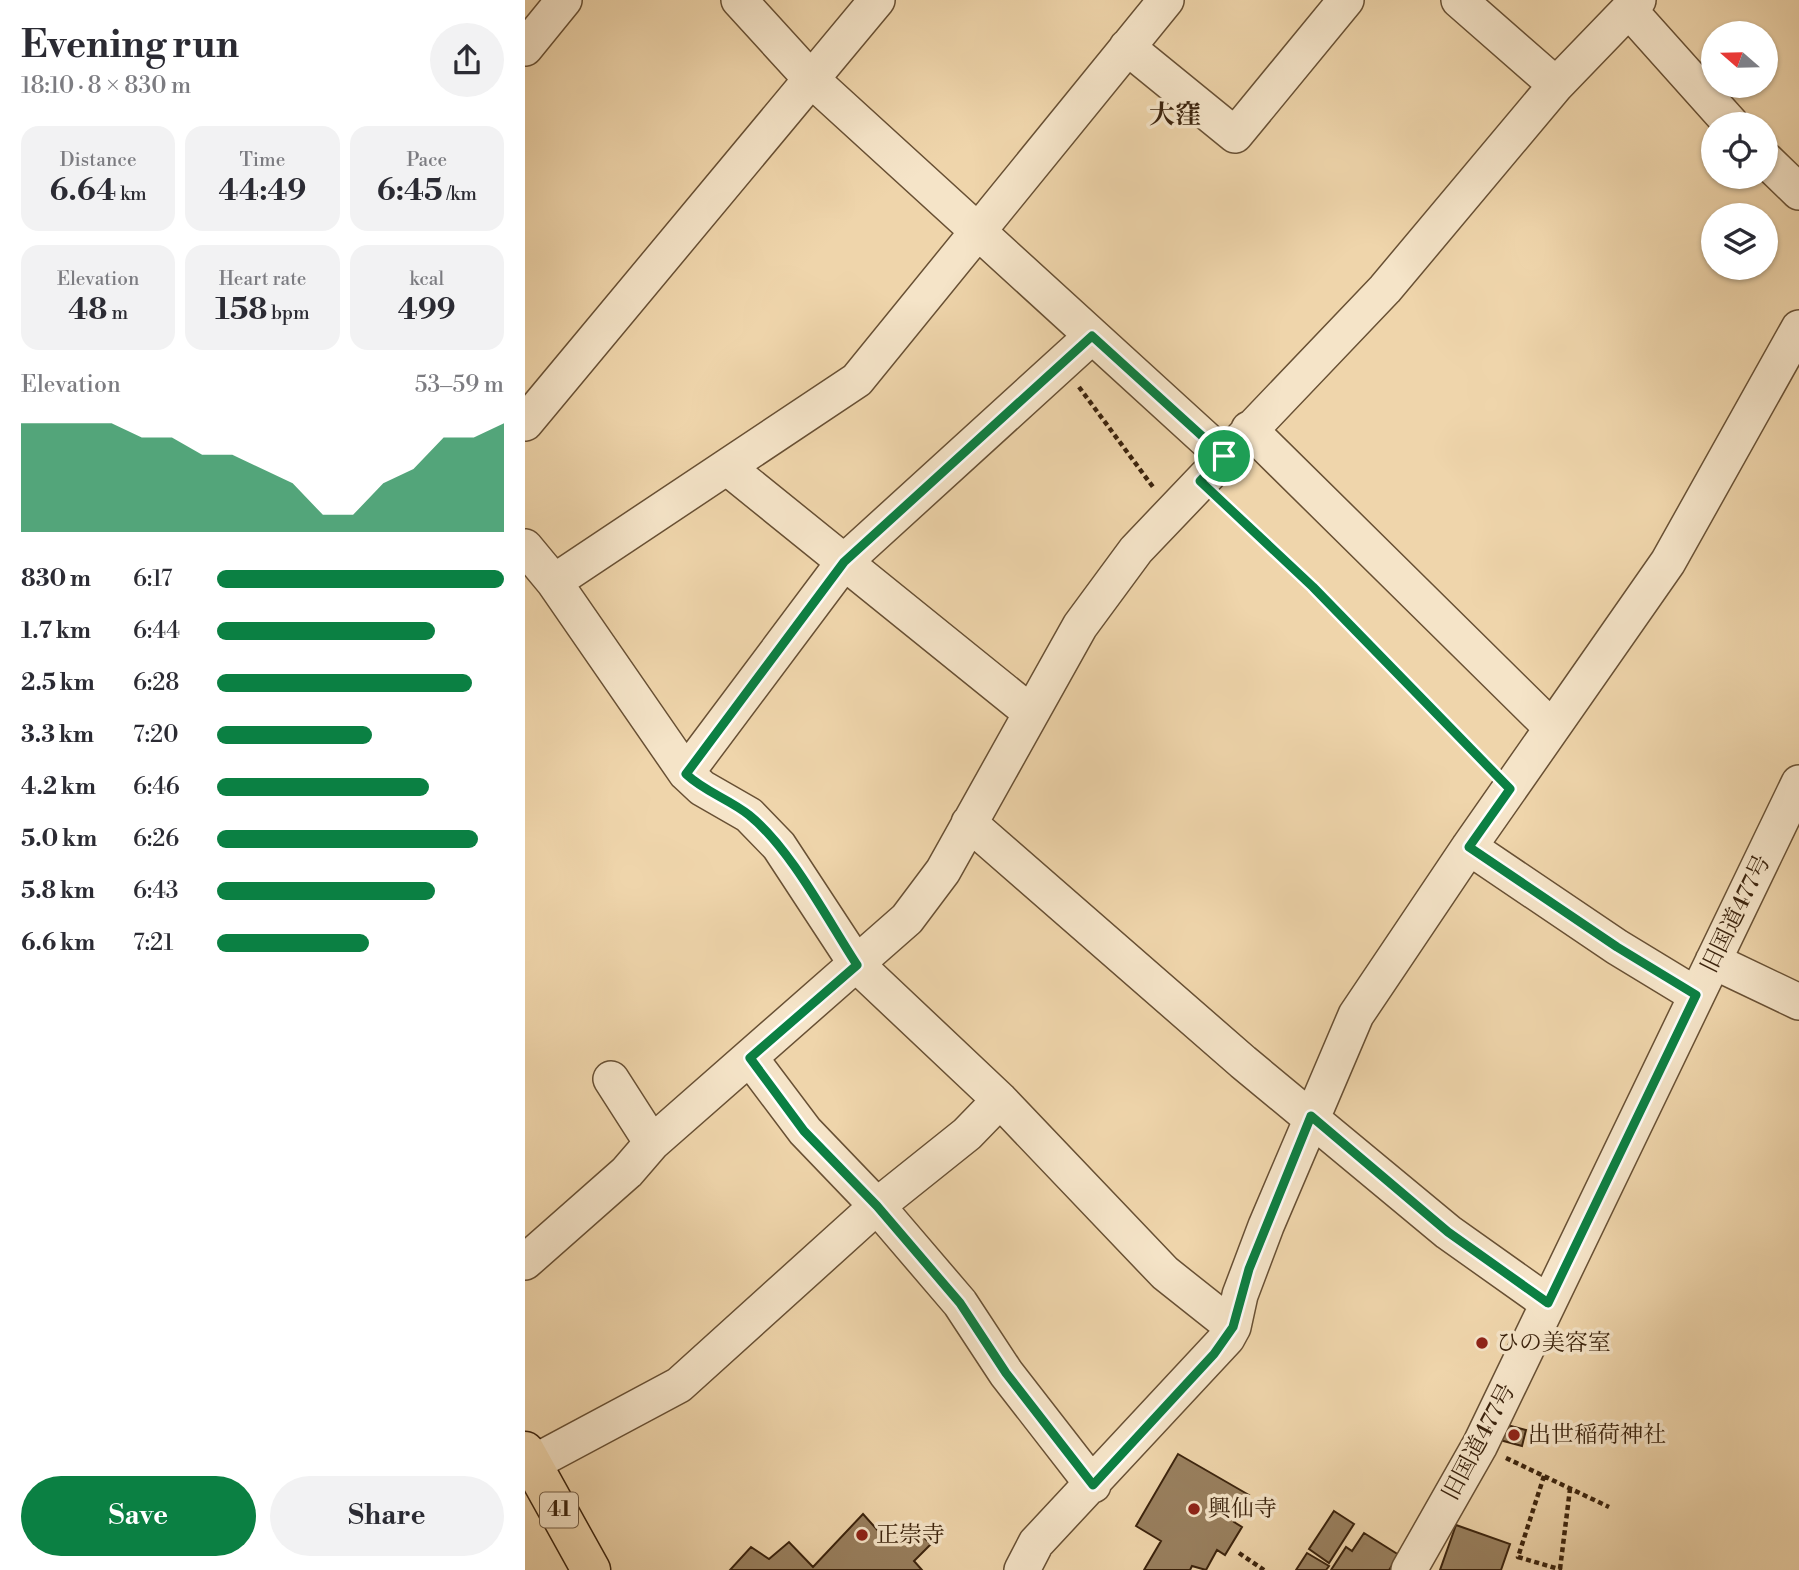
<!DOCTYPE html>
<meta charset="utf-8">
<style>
:root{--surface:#fff;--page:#f2f2f3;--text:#2b2b33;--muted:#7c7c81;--accent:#0b8043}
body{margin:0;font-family:"Libre Bodoni","Noto Serif JP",serif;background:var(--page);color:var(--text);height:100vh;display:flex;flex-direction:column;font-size:26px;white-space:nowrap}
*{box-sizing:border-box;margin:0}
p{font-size:23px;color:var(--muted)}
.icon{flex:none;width:38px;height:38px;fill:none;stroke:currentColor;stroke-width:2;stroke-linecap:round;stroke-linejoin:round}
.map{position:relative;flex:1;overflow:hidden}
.sheet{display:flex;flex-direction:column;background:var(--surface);width:525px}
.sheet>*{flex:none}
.needle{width:46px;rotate:290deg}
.buttons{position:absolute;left:1176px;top:21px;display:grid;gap:14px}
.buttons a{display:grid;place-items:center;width:77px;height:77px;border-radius:50%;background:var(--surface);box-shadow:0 2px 5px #0004;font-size:35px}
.pin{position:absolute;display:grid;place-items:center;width:60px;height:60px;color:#fff;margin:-30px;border:4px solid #fff;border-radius:50%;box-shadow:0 2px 7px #0007}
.round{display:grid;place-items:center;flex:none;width:74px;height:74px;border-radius:37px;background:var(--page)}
.overview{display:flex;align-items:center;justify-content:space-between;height:119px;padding:0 21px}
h1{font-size:38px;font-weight:800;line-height:52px}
.metrics{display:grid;grid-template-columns:repeat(3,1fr);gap:10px;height:119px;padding:7px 21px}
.metrics div{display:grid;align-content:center;border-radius:18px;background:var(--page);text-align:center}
.metrics b{font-size:30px;font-weight:800}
.metrics small{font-size:19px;font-weight:400}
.metrics p{font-size:19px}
.chart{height:196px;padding:14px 21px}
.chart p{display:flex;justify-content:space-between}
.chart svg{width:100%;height:126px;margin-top:7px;fill:var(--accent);opacity:.7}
.action{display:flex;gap:14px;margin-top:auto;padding:14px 21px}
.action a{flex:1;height:80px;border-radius:42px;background:var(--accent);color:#fff;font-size:28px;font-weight:800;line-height:80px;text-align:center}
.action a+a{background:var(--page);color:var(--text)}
ul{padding:0 21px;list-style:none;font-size:23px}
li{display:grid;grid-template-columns:112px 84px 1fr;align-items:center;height:52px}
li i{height:18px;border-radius:9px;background:var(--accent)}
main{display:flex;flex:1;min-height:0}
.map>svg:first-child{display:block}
.building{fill:#99805f;stroke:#3b230d;stroke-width:2}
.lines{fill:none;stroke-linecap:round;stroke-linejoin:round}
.minor-casing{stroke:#685034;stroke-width:38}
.major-casing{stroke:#3b230d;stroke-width:41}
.path{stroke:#3b230d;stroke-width:4.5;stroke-dasharray:5 3.5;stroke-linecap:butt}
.minor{stroke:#f5e4c8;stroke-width:35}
.major{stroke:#efd5ab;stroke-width:38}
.route-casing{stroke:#fff;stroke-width:14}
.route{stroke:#0b8043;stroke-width:9}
.poi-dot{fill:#8f2418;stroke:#f5e4c8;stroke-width:2.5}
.labels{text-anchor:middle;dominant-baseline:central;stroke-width:7;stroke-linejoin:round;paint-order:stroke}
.shield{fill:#f5e4c8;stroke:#735d45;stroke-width:2}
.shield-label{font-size:21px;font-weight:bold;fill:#3b230d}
.street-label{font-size:23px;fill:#3b230d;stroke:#f5e4c8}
.poi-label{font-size:23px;fill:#3b230d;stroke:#f5e4c8;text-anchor:start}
.quarter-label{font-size:26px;font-weight:bold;fill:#3b230d;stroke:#f5e4c8}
</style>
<main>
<section class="sheet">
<div class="overview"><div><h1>Evening run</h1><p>18:10 · 8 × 830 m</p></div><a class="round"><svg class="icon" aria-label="share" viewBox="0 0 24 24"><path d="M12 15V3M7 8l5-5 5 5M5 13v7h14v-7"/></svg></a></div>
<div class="metrics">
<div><p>Distance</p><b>6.64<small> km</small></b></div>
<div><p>Time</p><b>44:49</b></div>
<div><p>Pace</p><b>6:45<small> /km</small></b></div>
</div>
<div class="metrics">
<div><p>Elevation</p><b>48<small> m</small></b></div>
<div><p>Heart rate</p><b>158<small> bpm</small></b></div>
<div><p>kcal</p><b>499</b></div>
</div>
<div class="chart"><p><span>Elevation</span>53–59 m</p>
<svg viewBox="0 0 160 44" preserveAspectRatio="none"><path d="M0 44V6L10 6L20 6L30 6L40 11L50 11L60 17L70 17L80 22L90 27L100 38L110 38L120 27L130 22L140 11L150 11L160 6V44z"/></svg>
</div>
<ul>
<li><b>830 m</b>6:17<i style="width:100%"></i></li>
<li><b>1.7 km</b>6:44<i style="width:76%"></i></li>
<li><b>2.5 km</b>6:28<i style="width:89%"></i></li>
<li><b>3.3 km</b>7:20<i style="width:54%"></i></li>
<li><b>4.2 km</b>6:46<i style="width:74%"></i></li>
<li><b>5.0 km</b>6:26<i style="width:91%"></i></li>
<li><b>5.8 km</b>6:43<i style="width:76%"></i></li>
<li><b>6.6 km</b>7:21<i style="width:53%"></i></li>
</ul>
<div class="action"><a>Save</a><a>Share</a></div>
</section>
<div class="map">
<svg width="1274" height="1570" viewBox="0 0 1274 1570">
<rect width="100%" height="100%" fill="#efd5ab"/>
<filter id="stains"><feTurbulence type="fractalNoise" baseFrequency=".00286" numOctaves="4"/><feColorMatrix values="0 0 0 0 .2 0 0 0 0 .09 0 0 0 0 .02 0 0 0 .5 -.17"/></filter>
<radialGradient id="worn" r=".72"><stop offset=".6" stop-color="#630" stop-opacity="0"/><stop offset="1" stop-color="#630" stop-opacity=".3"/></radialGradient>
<path class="building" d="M 982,1425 L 1001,1430 L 997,1446 L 975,1440 Z
M 653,1454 L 724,1495 L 709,1522 L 717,1527 L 700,1555 L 692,1550 L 681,1570 L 667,1566 L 665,1570 L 619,1570 L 636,1541 L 611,1526 Z
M 809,1511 L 829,1524 L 804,1563 L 784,1549 Z
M 338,1514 L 364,1543 L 387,1527 L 406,1544 L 389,1561 L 397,1570 L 205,1570 L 226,1547 L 244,1559 L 264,1542 L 288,1567 Z
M 931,1525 L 985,1544 L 976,1570 L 915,1570 Z
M 839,1533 L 874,1555 L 864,1570 L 806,1570 L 821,1547 L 827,1551 Z
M 782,1553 L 804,1566 L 801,1570 L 771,1570 Z"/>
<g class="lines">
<defs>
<path id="minor" d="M 214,0 L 287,80 L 699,456
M 934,0 L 1031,85
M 1104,10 L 1206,124
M 602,47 L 710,135 L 821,0
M 0,48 L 39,0
M 1241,160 L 1274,192
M 0,423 L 352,0
M 724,429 L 1027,728
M 203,468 L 505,712
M 0,547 L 29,582 L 161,773 L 177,788 L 224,815 L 254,846 L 332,965 L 475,1100 L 640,1273 L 708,1327
M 29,582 L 332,380 L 641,0
M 161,773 L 319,562 L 567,336
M 444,823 L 718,1062 L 923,1232 L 1023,1303
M 944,847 L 1092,947 L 1171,995
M 1188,961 L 1274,1002
M 225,1058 L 280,1131 L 352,1206 L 435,1303 L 481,1373 L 568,1485
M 86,1079 L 127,1143
M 0,1262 L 102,1172 L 127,1143 L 382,919 L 418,871 L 555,626 L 611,550 L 860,289 L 1031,85 L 1113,0
M 8,1463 L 154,1385 L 352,1206 L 442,1134 L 475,1100
M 497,1570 L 511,1543 L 702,1338 L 708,1327 L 715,1295 L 741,1226 L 831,1015 L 944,847 L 1143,562 L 1274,328
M 884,1570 L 955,1445 L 1274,783"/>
<path id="major" d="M 0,1451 L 66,1570"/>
</defs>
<use href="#minor" class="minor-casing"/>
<use href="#major" class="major-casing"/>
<path class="path" d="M 554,387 L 628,487
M 699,503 L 788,587 L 963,766
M 981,1458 L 1084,1507
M 1019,1476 L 993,1557 L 1037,1570
M 714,1553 L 739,1570
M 1035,1569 L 1045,1489"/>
<use href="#minor" class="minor"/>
<use href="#major" class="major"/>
</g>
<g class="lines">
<defs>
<path id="route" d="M 567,336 L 699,456 L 675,481 L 788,587 L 985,789 L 944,847 L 1092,947 L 1171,995 L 1023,1303 L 923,1232 L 786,1116 L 724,1269 L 708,1327 L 689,1354 L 568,1485 L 481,1373 L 435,1303 L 352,1206 L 279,1131 L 225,1058 L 332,965 C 302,919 266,849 224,815 C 204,799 180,792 161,774 L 319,562 Z"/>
</defs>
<use href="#route" class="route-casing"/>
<use href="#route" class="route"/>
</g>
<g class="poi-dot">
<circle cx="957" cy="1343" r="7"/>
<circle cx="989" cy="1435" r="7"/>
<circle cx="669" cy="1509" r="7"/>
<circle cx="337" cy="1535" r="7"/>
</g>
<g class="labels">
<rect class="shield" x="15" y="1492.5" width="38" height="35" rx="5"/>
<g class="shield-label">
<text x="34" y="1510">41</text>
</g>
<g class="street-label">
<text transform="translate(1211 914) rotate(-64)">旧国道477号</text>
<text transform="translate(954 1442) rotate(-62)">旧国道477号</text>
</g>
<g class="poi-label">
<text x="971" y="1343">ひの美容室</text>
<text x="1003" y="1435">出世稲荷神社</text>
<text x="683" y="1509">興仙寺</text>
<text x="351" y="1535">正崇寺</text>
</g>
<g class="quarter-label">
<text x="650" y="115">大窪</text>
</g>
</g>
<rect width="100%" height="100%" filter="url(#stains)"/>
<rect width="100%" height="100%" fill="url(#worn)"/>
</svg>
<div class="buttons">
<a><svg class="needle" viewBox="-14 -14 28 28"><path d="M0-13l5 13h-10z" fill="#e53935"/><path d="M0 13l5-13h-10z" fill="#7c7c81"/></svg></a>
<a><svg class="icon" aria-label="locate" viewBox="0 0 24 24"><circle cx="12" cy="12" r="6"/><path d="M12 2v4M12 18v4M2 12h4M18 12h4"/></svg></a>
<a><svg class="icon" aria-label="layers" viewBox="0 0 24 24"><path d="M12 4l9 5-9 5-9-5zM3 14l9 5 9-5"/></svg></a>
</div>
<div class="pin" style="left:699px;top:456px;background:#1e9e55"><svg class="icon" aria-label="arrive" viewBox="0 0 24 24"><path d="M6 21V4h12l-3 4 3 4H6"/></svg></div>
</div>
</main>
